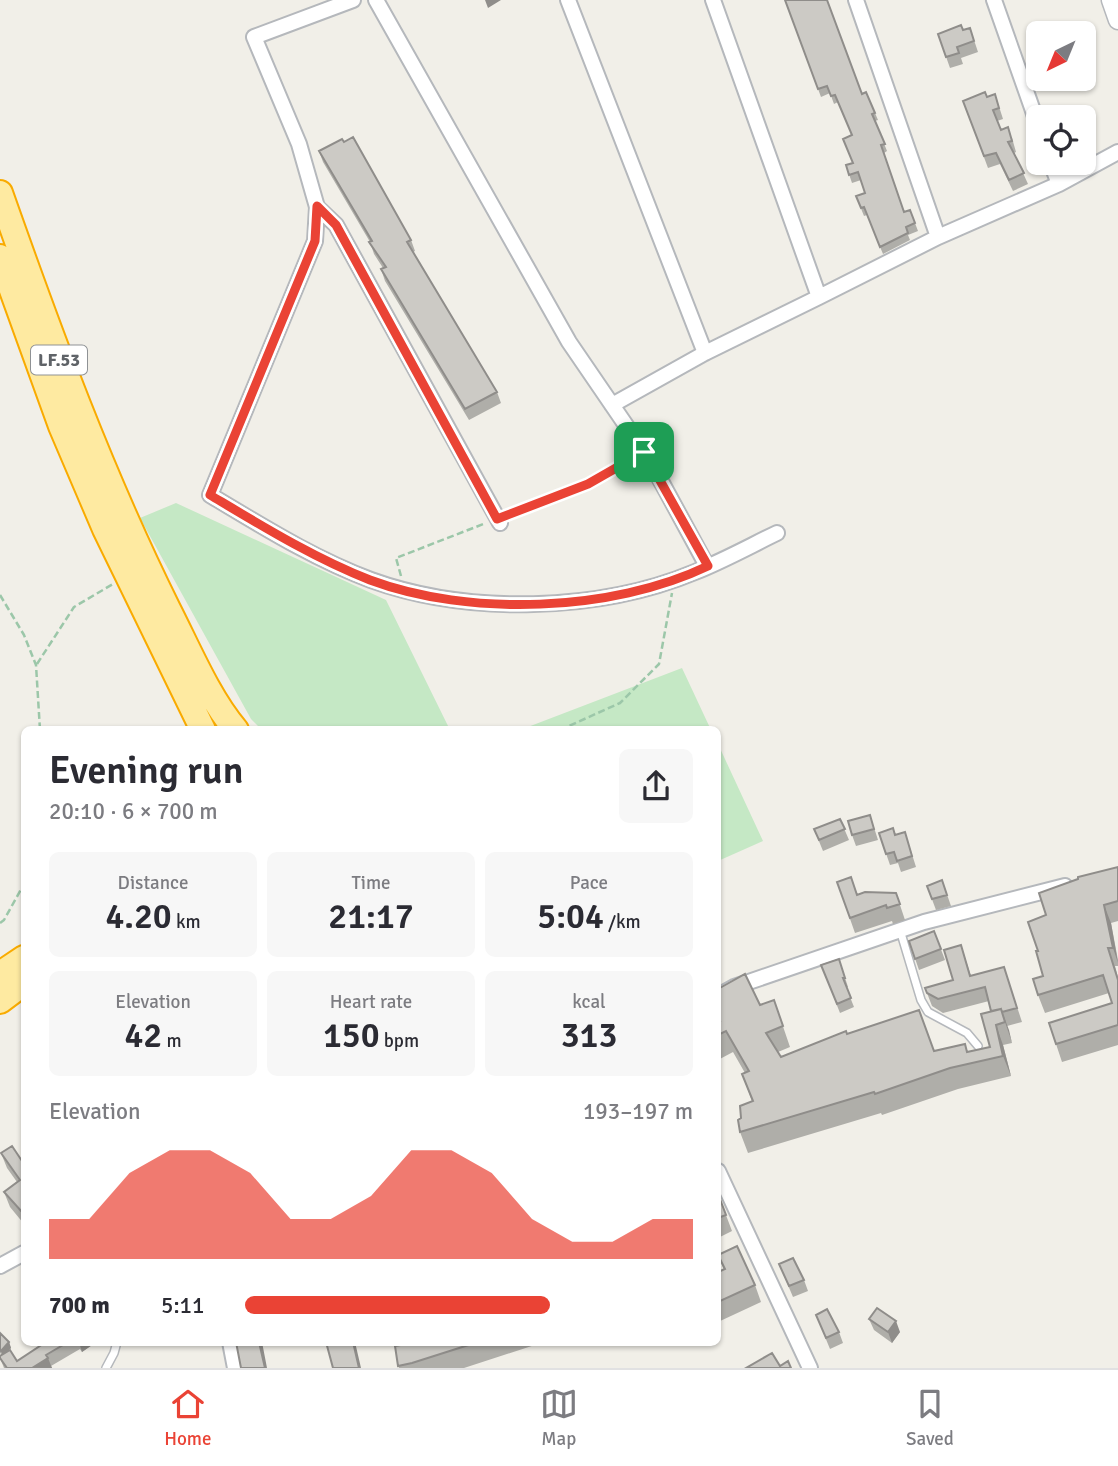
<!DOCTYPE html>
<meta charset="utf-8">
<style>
:root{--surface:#fff;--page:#f7f7f7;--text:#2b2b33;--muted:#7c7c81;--line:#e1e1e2;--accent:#ea4335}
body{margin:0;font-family:Signika,sans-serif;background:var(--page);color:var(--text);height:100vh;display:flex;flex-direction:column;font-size:26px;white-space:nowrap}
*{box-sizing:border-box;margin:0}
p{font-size:23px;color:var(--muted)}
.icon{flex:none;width:38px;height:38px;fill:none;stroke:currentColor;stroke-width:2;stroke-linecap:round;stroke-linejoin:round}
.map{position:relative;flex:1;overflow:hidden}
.side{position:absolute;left:21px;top:726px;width:700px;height:620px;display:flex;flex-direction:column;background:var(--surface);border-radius:10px;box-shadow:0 2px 5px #0004}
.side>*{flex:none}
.needle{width:46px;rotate:223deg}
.buttons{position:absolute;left:1026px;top:21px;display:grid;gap:14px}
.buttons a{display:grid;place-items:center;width:70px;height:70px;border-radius:10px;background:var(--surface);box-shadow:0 2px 5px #0004;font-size:35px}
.pin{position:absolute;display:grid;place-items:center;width:60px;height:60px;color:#fff;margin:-30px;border-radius:14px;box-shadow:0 4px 10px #0006}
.round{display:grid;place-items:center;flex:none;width:74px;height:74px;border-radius:10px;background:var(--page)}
.overview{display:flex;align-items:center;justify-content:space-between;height:119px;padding:0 28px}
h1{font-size:38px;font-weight:600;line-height:52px}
.metrics{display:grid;grid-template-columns:repeat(3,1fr);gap:10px;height:119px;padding:7px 28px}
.metrics div{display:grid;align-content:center;border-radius:10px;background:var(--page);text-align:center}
.metrics b{font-size:35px;font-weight:600}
.metrics small{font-size:19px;font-weight:400}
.metrics p{font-size:19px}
.chart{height:196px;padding:14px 28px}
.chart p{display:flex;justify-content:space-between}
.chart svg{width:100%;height:126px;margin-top:7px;fill:var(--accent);opacity:.7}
ul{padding:0 28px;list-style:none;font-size:23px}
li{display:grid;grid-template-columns:112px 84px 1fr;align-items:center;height:52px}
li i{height:18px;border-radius:9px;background:var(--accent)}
.tabs{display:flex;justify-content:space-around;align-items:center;height:98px;border-top:2px solid var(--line);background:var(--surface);font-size:19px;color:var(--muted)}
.tabs a{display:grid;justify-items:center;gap:4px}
.tabs .selected{color:var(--accent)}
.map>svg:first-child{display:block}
.grass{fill:#c5e8c5}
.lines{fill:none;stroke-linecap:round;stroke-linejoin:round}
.service-casing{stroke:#b5b8bc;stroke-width:10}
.minor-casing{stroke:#b5b8bc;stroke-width:18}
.tertiary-casing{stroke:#b5b8bc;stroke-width:21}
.trunk-casing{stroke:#f9ab00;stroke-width:28}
.path{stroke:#9cc7a9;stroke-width:2.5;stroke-dasharray:7 3.5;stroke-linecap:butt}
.service{stroke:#fff;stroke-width:7}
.minor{stroke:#fff;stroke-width:14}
.tertiary{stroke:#fff;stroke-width:18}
.trunk{stroke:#feeaa1;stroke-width:24}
.wall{fill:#afaea9}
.shaded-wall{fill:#8f8d8a}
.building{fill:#cccac5;stroke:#8f8d8a;stroke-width:2}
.route-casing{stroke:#fff;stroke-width:14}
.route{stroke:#ea4335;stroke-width:9}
.labels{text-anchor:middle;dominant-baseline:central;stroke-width:6;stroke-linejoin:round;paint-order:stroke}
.shield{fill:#fff;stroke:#8f9295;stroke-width:2}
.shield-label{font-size:18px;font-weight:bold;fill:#5f6368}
</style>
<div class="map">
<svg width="1118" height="1368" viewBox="0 0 1118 1368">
<rect width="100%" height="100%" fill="#f1efe8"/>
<path class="grass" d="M 176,503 L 386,600 L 450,730 L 262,730 L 251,719 L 140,518 Z
M 682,668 L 711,730 L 520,730 Z
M 718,744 L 763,841 L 718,861 Z"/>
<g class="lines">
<defs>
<path id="service" d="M 900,930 L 921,1000 L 928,1012 L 967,1033 L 978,1046
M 106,1368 L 114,1353 L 117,1342"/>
<path id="minor" d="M 353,0 L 254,37 L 299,144 L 317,207 L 315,241 L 210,495 C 262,526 314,559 371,580 C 468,615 599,612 695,572 C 723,561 750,546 777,533
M 376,0 L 569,342 L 649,459 L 707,566
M 568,0 L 705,353
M 713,0 L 819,297
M 856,0 L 938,237
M 994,0 L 1038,125
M 1051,163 L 1059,184
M 317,207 L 336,225 L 500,523
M 612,405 L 705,353 L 819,297 L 938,237 L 1059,184 L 1118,152
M 718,996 L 734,987 L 924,922 L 1065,886
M 718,1171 L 810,1368
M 0,1266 L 24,1253
M 230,1342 L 235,1368"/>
<path id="tertiary" d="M 1111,0 L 1118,20"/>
<path id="trunk" d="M 0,193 C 50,335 101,474 168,609 C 188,648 208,697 236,730
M 0,257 L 61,426 L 105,529 L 203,730
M 0,974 L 24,958
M 0,1001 L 24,983"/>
</defs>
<use href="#service" class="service-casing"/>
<use href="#minor" class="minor-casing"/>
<use href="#tertiary" class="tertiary-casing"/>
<use href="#trunk" class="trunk-casing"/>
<path class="path" d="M 511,514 L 588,484 L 632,460
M 401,576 L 396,558 L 486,523
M 0,595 L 24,635 L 36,665 L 40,730
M 37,664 L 74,607 L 113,584
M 560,730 L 620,703 L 659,664 L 672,593
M 0,923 L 4,920 L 24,884"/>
<use href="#service" class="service"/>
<use href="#minor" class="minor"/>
<use href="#tertiary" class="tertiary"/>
<use href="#trunk" class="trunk"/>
</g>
<path class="wall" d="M 785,0 L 875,113 L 878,120 L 875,121 L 887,151 L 884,153 L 904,212 L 910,210 L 918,231 L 908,235 L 910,240 L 883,254 L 867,215 L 864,216 L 856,196 L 865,193 L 861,180 L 852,183 L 846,165 L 852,163 L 852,135 L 838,102 L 834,104 L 830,93 L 821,97 Z
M 970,28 L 978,52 L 961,58 L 963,64 L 950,68 L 938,34 L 963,30 Z
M 995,94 L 1003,119 L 997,121 L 1001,130 L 1012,138 L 1016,152 L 1014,153 L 1028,184 L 1013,191 L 1000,164 L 988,168 L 963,101 L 987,97 Z
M 319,151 L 411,240 L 415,251 L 413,252 L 497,392 L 501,403 L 469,420 L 385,281 L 381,269 L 383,268 L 374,254 L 370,242 L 323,162 Z
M 870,815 L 878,840 L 856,846 L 852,835 Z
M 840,819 L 849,840 L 823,851 L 814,829 Z
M 905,832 L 916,867 L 901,872 L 898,863 L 890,865 L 879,833 L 895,835 Z
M 1118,867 L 1118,921 L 1111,923 L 1118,960 L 1118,966 L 1115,966 L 1118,977 L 1118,1045 L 1062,1062 L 1056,1044 L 1112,1003 L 1109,993 L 1045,1013 L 1038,995 L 1043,976 L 1038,951 L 1046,915 Z
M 942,880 L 951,906 L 936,910 L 927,886 Z
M 837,882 L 857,895 L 896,893 L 905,920 L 893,924 L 892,921 L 855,933 Z
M 934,931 L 945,960 L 919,970 L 909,941 Z
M 961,945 L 971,976 L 1004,967 L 1022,1022 L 1007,1026 L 1012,1043 L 1003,1045 L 1011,1076 L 958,1089 L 882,1115 L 881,1113 L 748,1153 L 740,1132 L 741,1118 L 752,1101 L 742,1074 L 745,1073 L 733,1052 L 718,1060 L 718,989 L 760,1005 L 774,1000 L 790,1047 L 778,1052 L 781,1057 L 847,1034 L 934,1051 L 968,1052 L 990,1047 L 991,1011 L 989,1001 L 943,1013 L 932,1006 L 927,993 L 953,980 Z
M 839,959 L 848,987 L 846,987 L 854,1007 L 840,1013 L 821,965 Z
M 1,1153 L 24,1164 L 24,1224 L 10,1207 L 4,1192 L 17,1182 L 7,1168 Z
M 718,1194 L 732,1231 L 718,1238 Z
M 718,1255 L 755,1285 L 761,1302 L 718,1322 L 718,1272 L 724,1270 Z
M 779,1264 L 804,1280 L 808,1291 L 793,1297 Z
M 816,1315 L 839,1332 L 843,1343 L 830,1349 Z
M 869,1319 L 900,1332 L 892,1343 L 874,1330 Z
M 0,1333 L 9,1342 L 11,1348 L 7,1352 L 17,1361 L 45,1342 L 95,1343 L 82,1352 L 80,1349 L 51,1366 L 52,1368 L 4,1368 L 0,1358 L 2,1355 L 0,1353 Z
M 417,1342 L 544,1342 L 464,1368 L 399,1368 L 398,1366 Z"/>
<path class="shaded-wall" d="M 485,0 L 501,0 L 488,8 Z
M 1104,905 L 1111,923 L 1118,963 L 1113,948 Z
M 1001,1009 L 1009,1030 L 1012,1043 L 1005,1022 Z
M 996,1025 L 1003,1045 L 1011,1076 L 1003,1056 Z
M 896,1321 L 900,1332 L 892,1343 L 888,1332 Z
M 9,1342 L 11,1348 L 3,1356 L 1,1351 Z
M 79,1342 L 95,1342 L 95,1343 L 82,1352 Z
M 259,1342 L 262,1342 L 267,1368 L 265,1368 Z
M 353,1342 L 355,1342 L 361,1368 L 359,1368 Z
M 48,1358 L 52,1368 L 32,1368 Z"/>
<path class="building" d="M 785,0 L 827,0 L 862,94 L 866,92 L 875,113 L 872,114 L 885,144 L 881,145 L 904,212 L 910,210 L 915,223 L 906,227 L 908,233 L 880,247 L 864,207 L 861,208 L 856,196 L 865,193 L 858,172 L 849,175 L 846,165 L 853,163 L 843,139 L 852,135 L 835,95 L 831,96 L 827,86 L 818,89 Z
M 961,25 L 963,30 L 970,28 L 974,41 L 957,47 L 959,53 L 946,57 L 938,34 Z
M 985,92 L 987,97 L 995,94 L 999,108 L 993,110 L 1001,130 L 1008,127 L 1012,141 L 1008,142 L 1024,173 L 1009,180 L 996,153 L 984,156 L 963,101 Z
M 353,137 L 411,240 L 407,242 L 497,392 L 465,409 L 381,269 L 386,267 L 369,242 L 372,241 L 319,151 L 342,139 L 344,142 Z
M 870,815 L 874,829 L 852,835 L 848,821 Z
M 840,819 L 845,829 L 819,840 L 814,829 Z
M 893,828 L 895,835 L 905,832 L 912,856 L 897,861 L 894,852 L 886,854 L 879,833 Z
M 1118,867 L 1118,901 L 1104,905 L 1113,948 L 1108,948 L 1118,980 L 1118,1025 L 1056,1044 L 1049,1023 L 1112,1003 L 1103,975 L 1038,995 L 1033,979 L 1043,976 L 1036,951 L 1038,951 L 1028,922 L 1046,915 L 1039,893 L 1078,879 L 1078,877 Z
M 851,877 L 857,895 L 865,892 L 896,893 L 900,904 L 887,908 L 886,905 L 850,918 L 837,882 Z
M 942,880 L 947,895 L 932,899 L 927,886 Z
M 934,931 L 941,949 L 915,959 L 909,941 Z
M 961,945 L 970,976 L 1004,967 L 1017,1008 L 1002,1012 L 1001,1009 L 991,1011 L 985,987 L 938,999 L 927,993 L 925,988 L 953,980 L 944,950 Z
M 839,959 L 845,978 L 843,978 L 851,998 L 837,1004 L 821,965 Z
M 745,974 L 760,1005 L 774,1000 L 783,1026 L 766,1033 L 781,1057 L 846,1031 L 847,1034 L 919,1010 L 934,1051 L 965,1044 L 967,1052 L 990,1047 L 981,1014 L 1001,1009 L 1005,1022 L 996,1025 L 1003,1056 L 950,1068 L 875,1094 L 874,1092 L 740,1132 L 738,1120 L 741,1118 L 740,1106 L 753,1101 L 742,1074 L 749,1071 L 726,1031 L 718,1035 L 718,1022 L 720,1021 L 718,1017 L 718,989 Z
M 12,1146 L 24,1164 L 24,1210 L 22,1212 L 4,1192 L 20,1180 L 1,1153 Z
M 718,1194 L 726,1215 L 718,1218 Z
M 737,1246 L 755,1285 L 718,1302 L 718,1272 L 725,1269 L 718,1255 Z
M 793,1258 L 804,1280 L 789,1286 L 779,1264 Z
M 877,1308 L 896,1321 L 888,1332 L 869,1319 Z
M 827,1309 L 839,1332 L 826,1338 L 816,1315 Z
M 0,1333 L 9,1342 L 1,1351 L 0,1350 Z
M 46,1342 L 68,1342 L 46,1355 L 48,1358 L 32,1368 L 7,1368 L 0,1358 L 0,1356 L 10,1350 L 17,1361 Z
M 236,1342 L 259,1342 L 265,1368 L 241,1368 Z
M 326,1342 L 353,1342 L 359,1368 L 333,1368 Z
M 478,1342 L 412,1363 L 398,1366 L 395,1346 L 417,1342 Z
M 772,1353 L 780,1366 L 788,1361 L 791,1368 L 746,1368 Z"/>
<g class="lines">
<defs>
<path id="route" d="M 317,206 L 336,225 L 497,519 L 588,484 L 644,452 L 708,566 C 612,612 469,617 370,580 C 314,558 262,526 210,495 L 315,241 Z"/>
</defs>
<use href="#route" class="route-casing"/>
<use href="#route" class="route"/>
</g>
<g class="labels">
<rect class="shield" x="31" y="345.5" width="56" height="29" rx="5"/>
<g class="shield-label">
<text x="59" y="360">LF.53</text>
</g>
</g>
</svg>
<div class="buttons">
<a><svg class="needle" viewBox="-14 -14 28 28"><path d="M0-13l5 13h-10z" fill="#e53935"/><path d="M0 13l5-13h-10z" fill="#7c7c81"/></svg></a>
<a><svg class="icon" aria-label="locate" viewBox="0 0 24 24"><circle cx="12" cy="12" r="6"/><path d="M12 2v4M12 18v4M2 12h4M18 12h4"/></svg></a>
</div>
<div class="pin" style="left:644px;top:452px;background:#1e9e55"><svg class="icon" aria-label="arrive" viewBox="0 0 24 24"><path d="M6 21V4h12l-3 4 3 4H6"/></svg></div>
<section class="side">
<div class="overview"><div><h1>Evening run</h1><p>20:10 · 6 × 700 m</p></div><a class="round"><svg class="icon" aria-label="share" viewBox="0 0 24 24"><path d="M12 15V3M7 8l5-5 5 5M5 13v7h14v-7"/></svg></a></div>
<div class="metrics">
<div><p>Distance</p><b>4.20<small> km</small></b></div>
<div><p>Time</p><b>21:17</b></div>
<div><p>Pace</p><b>5:04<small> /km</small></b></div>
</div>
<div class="metrics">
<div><p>Elevation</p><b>42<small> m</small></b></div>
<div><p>Heart rate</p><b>150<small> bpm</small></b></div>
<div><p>kcal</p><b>313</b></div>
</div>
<div class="chart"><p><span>Elevation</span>193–197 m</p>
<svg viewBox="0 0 160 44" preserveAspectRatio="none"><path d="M0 44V30L10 30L20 14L30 6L40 6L50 14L60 30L70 30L80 22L90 6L100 6L110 14L120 30L130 38L140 38L150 30L160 30V44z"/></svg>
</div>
<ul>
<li><b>700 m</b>5:11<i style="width:68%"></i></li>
</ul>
</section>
</div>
<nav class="tabs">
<a class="selected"><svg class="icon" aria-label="home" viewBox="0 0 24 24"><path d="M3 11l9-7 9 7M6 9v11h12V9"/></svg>Home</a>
<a><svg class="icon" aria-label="map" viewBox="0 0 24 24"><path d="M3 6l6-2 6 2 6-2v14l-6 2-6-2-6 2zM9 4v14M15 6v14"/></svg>Map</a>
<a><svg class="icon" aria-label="saved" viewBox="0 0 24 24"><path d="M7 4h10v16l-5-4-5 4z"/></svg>Saved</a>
</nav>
